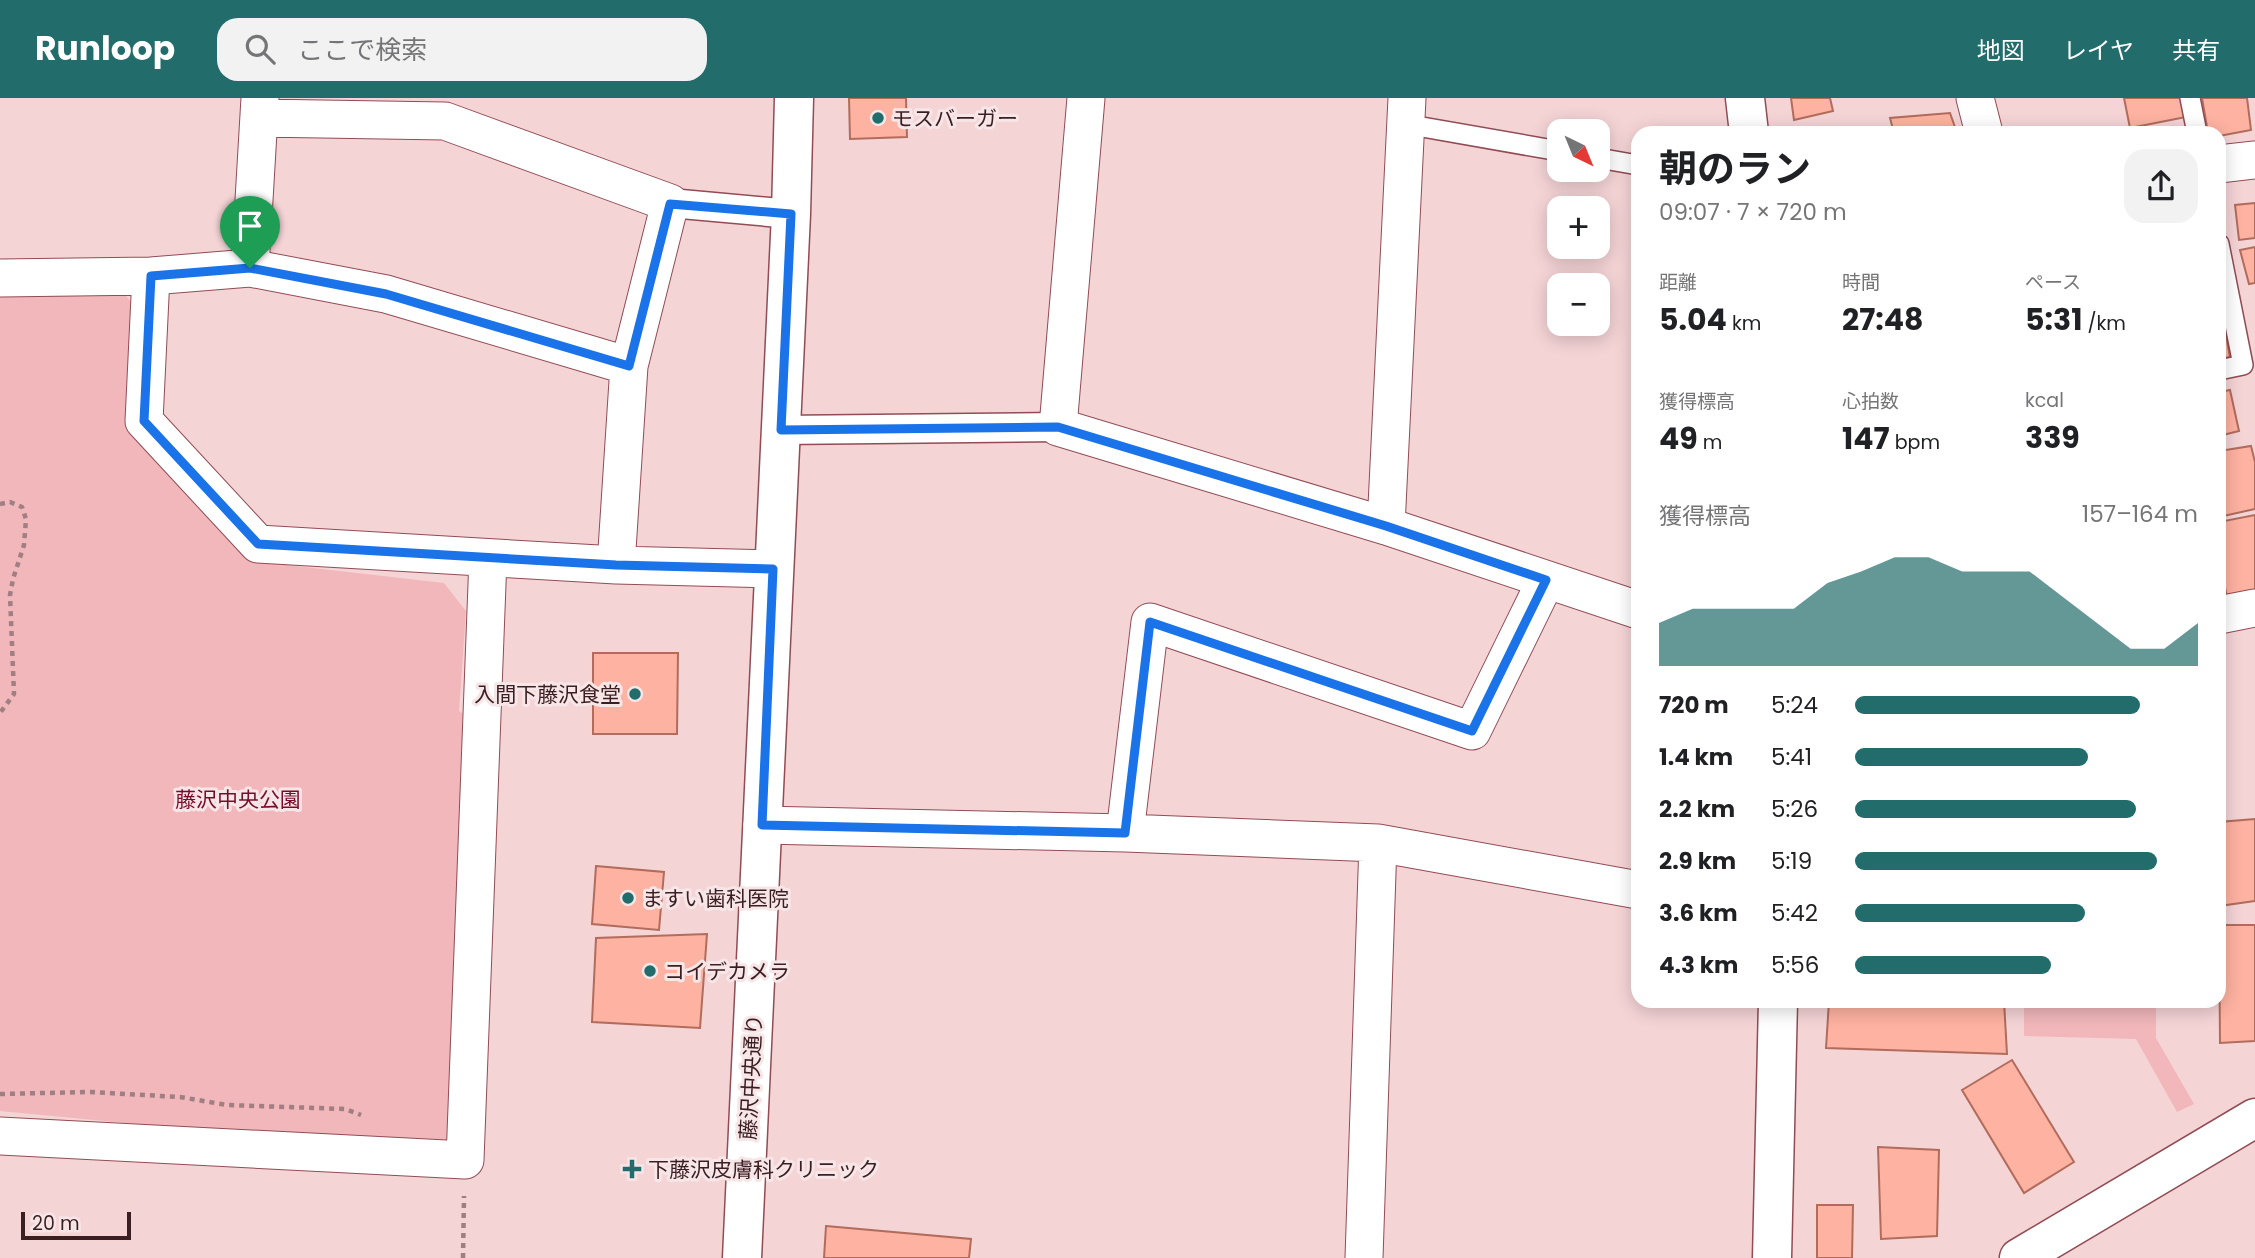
<!DOCTYPE html>
<html lang="ja">
<meta charset="utf-8">
<style>
:root{--surface:#fff;--page:#f2f2f2;--text:#202124;--muted:#757577;--accent:#226d6c}
body{margin:0;font-family:Poppins,"Noto Sans JP",sans-serif;background:var(--page);color:var(--text);height:100vh;display:flex;flex-direction:column;font-size:26px;white-space:nowrap}
*{box-sizing:border-box;margin:0}
p{font-size:23px;color:var(--muted)}
.icon{flex:none;width:38px;height:38px;fill:none;stroke:currentColor;stroke-width:2;stroke-linecap:round;stroke-linejoin:round}
.map{position:relative;flex:1;overflow:hidden}
.sheet{position:absolute;left:1631px;top:28px;width:595px;height:882px;display:flex;flex-direction:column;background:var(--surface);border-radius:21px;box-shadow:0 4px 18px #0003}
.sheet>*{flex:none}
.needle{width:46px;rotate:137deg}
.tools{position:absolute;left:1547px;top:21px;display:grid;gap:14px}
.tools a{display:grid;place-items:center;width:63px;height:63px;border-radius:14px;background:var(--surface);box-shadow:0 4px 18px #0003;font-size:35px}
.scale{position:absolute;left:21px;bottom:18px;width:110px;box-sizing:border-box;padding-left:7px;border:4px solid #3b1e21;border-top:0;font-size:19px;line-height:24px;white-space:nowrap;color:#3b1e21;-webkit-text-stroke:5px #f7e6e7;paint-order:stroke}
.pin{position:absolute;display:grid;place-items:center;width:60px;height:60px;color:#fff;margin:-72px -30px;border-radius:50% 50% 50% 0;rotate:-45deg;box-shadow:0 0 7px #0007}
.pin .icon{rotate:45deg}
.round{display:grid;place-items:center;flex:none;width:74px;height:74px;border-radius:21px;background:var(--page)}
.head{display:flex;align-items:center;justify-content:space-between;height:119px;padding:0 28px}
h1{font-size:38px;font-weight:700;line-height:52px}
.figures{display:grid;grid-template-columns:repeat(3,1fr);gap:10px;height:119px;padding:7px 28px}
.figures div{display:grid;align-content:center}
.figures b{font-size:30px;font-weight:700}
.figures small{font-size:19px;font-weight:400}
.figures p{font-size:19px}
.chart{height:196px;padding:14px 28px}
.chart p{display:flex;justify-content:space-between}
.chart svg{width:100%;height:126px;margin-top:7px;fill:var(--accent);opacity:.7}
ul{padding:0 28px;list-style:none;font-size:23px}
li{display:grid;grid-template-columns:112px 84px 1fr;align-items:center;height:52px}
li i{height:18px;border-radius:9px;background:var(--accent)}
header{display:flex;align-items:center;gap:42px;box-sizing:border-box;height:98px;padding:0 35px;background:var(--accent);color:#fff}
header strong{font-size:33px}
nav{display:flex;gap:38px;margin-inline-start:auto;font-size:24px}
.search{width:490px;height:63px;background:var(--page);display:flex;align-items:center;gap:18px;box-sizing:border-box;padding:0 24px;border-radius:21px;color:var(--muted);font-size:26px}
.map>svg:first-child{display:block}
.green{fill:#f1b7bb}
.building{fill:#feb2a1;stroke:#b16c5c;stroke-width:2}
.lines{fill:none;stroke-linecap:round;stroke-linejoin:round}
.service-casing{stroke:#914c54;stroke-width:22}
.pedestrian-casing{stroke:#914c54;stroke-width:31}
.minor-casing{stroke:#914c54;stroke-width:39}
.tertiary-casing{stroke:#914c54;stroke-width:41}
.path{stroke:#9f7f82;stroke-width:4.5;stroke-dasharray:5 5;stroke-linecap:butt}
.service{stroke:#fff;stroke-width:19}
.pedestrian{stroke:#fff;stroke-width:28}
.minor{stroke:#fff;stroke-width:37}
.tertiary{stroke:#fff;stroke-width:38}
.route-casing{stroke:#fff;stroke-width:14}
.route{stroke:#1a73e8;stroke-width:9}
.poi-dot{fill:#226d6c;stroke:#f7e6e7;stroke-width:2.5}
.labels{text-anchor:middle;dominant-baseline:central;stroke-width:6;stroke-linejoin:round;paint-order:stroke}
.poi-label{font-size:21px;fill:#3b1e21;stroke:#f7e6e7;text-anchor:start}
.park-label{font-size:21px;fill:#780b29;stroke:#f7e6e7}
.street-label{font-size:21px;fill:#3b1e21;stroke:#f7e6e7}
</style>
<header>
<strong>Runloop</strong>
<div class="search"><svg class="icon" aria-label="search" viewBox="0 0 24 24"><circle cx="10" cy="10" r="6"/><path d="M15 15l6 6"/></svg>ここで検索</div>
<nav><a>地図</a><a>レイヤ</a><a>共有</a></nav>
</header>
<div class="map">
<svg width="2255" height="1160" viewBox="0 0 2255 1160">
<rect width="100%" height="100%" fill="#f5d4d6"/>
<path class="green" d="M 0,182 L 119,190 L 133,206 L 130,322 L 252,463 L 444,485 L 466,513 L 459,613 L 479,627 L 457,1043 L 416,1053 L 0,1013 Z
M 2024,903 L 2156,903 L 2156,940 L 2194,1006 L 2177,1014 L 2136,941 L 2024,938 Z"/>
<path class="building" d="M 849,0 L 906,0 L 907,39 L 850,41 Z
M 1791,0 L 1830,0 L 1833,13 L 1794,22 Z
M 2124,0 L 2182,0 L 2186,19 L 2130,30 Z
M 2202,0 L 2247,0 L 2251,32 L 2219,38 L 2219,35 L 2208,35 Z
M 1950,15 L 1957,35 L 1894,35 L 1890,20 Z
M 2255,105 L 2255,140 L 2239,142 L 2235,107 Z
M 2255,149 L 2255,185 L 2249,186 L 2240,152 Z
M 2225,232 L 2230,259 L 2219,261 L 2219,233 Z
M 2230,292 L 2239,333 L 2219,338 L 2219,294 Z
M 2251,348 L 2255,364 L 2255,411 L 2219,419 L 2219,353 Z
M 2255,417 L 2255,499 L 2228,504 L 2219,460 L 2219,424 Z
M 593,555 L 678,555 L 677,636 L 593,636 Z
M 2255,721 L 2255,803 L 2219,808 L 2219,724 Z
M 596,768 L 664,774 L 659,832 L 592,826 Z
M 2219,827 L 2255,827 L 2255,943 L 2220,945 Z
M 707,836 L 700,930 L 592,924 L 596,840 Z
M 1829,903 L 2004,903 L 2007,956 L 1826,950 Z
M 2012,962 L 2074,1064 L 2024,1095 L 1962,992 Z
M 1878,1049 L 1939,1052 L 1937,1138 L 1881,1141 Z
M 1817,1107 L 1853,1107 L 1852,1160 L 1817,1160 Z
M 826,1128 L 971,1141 L 969,1160 L 824,1160 Z"/>
<g class="lines">
<defs>
<path id="service" d="M 2190,0 L 2197,35
M 1405,26 L 1559,53
M 1598,60 L 1638,67
M 2219,146 L 2243,267 L 2219,272"/>
<path id="pedestrian" d="M 670,105 L 791,116
M 781,332 L 1058,329"/>
<path id="minor" d="M 1086,0 L 1058,329 L 1386,428 L 1638,512
M 1975,0 L 1984,35
M 259,20 L 445,23 L 670,105 L 629,268 L 616,467
M 2219,66 L 2255,62
M 250,170 L 260,0
M 151,178 L 144,323 L 258,446 L 616,467 L 773,471
M 0,180 L 151,178 L 250,170 L 386,196 L 629,268
M 1386,428 L 1407,0
M 2219,517 L 2255,510
M 762,727 L 1125,735 L 1378,745 L 1638,792
M 1125,735 L 1150,524 L 1472,633 L 1546,482
M 0,1038 L 465,1062 L 488,460
M 1364,1160 L 1378,745"/>
<path id="tertiary" d="M 1745,0 L 1749,35
M 742,1160 L 791,116 L 794,0
M 1772,1160 L 1778,903
M 2019,1160 L 2255,1020"/>
</defs>
<use href="#service" class="service-casing"/>
<use href="#pedestrian" class="pedestrian-casing"/>
<use href="#minor" class="minor-casing"/>
<use href="#tertiary" class="tertiary-casing"/>
<path class="path" d="M 0,406 L 10,404 L 22,409 L 26,421 L 24,447 L 13,481 L 10,497 L 14,596 L 0,615
M 0,996 L 90,994 L 180,999 L 227,1007 L 345,1011 L 361,1017
M 463,1160 L 464,1098"/>
<use href="#service" class="service"/>
<use href="#pedestrian" class="pedestrian"/>
<use href="#minor" class="minor"/>
<use href="#tertiary" class="tertiary"/>
</g>
<g class="lines">
<defs>
<path id="route" d="M 670,106 L 791,116 L 781,332 L 1058,329 L 1386,428 L 1546,482 L 1472,633 L 1150,524 L 1125,735 L 762,727 L 773,471 L 616,467 L 258,446 L 144,323 L 151,178 L 250,170 L 386,196 L 629,268 Z"/>
</defs>
<use href="#route" class="route-casing"/>
<use href="#route" class="route"/>
</g>
<g class="poi-dot">
<circle cx="878" cy="20" r="7"/>
<circle cx="635" cy="596" r="7"/>
<circle cx="628" cy="800" r="7"/>
<circle cx="650" cy="873" r="7"/>
<path d="M628.5 1060.5h7v7h7v7h-7v7h-7v-7h-7v-7h7z"/>
</g>
<g class="labels">
<g class="poi-label">
<text x="892" y="20">モスバーガー</text>
<text x="621" y="596" text-anchor="end">入間下藤沢食堂</text>
<text x="642" y="800">ますい歯科医院</text>
<text x="664" y="873">コイデカメラ</text>
<text x="648" y="1071">下藤沢皮膚科クリニック</text>
</g>
<g class="park-label">
<text x="238" y="701">藤沢中央公園</text>
</g>
<g class="street-label">
<text transform="translate(751 979) rotate(-87)">藤沢中央通り</text>
</g>
</g>
</svg>
<div class="tools">
<a><svg class="needle" viewBox="-14 -14 28 28"><path d="M0-13l5 13h-10z" fill="#e53935"/><path d="M0 13l5-13h-10z" fill="#757577"/></svg></a>
<a>+</a>
<a>−</a>
</div>
<div class="scale">20 m</div>
<div class="pin" style="left:250px;top:170px;background:#1e9e55"><svg class="icon" aria-label="arrive" viewBox="0 0 24 24"><path d="M6 21V4h12l-3 4 3 4H6"/></svg></div>
<section class="sheet">
<div class="head"><div><h1>朝のラン</h1><p>09:07 · 7 × 720 m</p></div><a class="round"><svg class="icon" aria-label="share" viewBox="0 0 24 24"><path d="M12 15V3M7 8l5-5 5 5M5 13v7h14v-7"/></svg></a></div>
<div class="figures">
<div><p>距離</p><b>5.04<small> km</small></b></div>
<div><p>時間</p><b>27:48</b></div>
<div><p>ペース</p><b>5:31<small> /km</small></b></div>
</div>
<div class="figures">
<div><p>獲得標高</p><b>49<small> m</small></b></div>
<div><p>心拍数</p><b>147<small> bpm</small></b></div>
<div><p>kcal</p><b>339</b></div>
</div>
<div class="chart"><p><span>獲得標高</span>157–164 m</p>
<svg viewBox="0 0 160 44" preserveAspectRatio="none"><path d="M0 44V29L10 24L20 24L30 24L40 24L50 15L60 11L70 6L80 6L90 11L100 11L110 11L120 20L130 29L140 38L150 38L160 29V44z"/></svg>
</div>
<ul>
<li><b>720 m</b>5:24<i style="width:83%"></i></li>
<li><b>1.4 km</b>5:41<i style="width:68%"></i></li>
<li><b>2.2 km</b>5:26<i style="width:82%"></i></li>
<li><b>2.9 km</b>5:19<i style="width:88%"></i></li>
<li><b>3.6 km</b>5:42<i style="width:67%"></i></li>
<li><b>4.3 km</b>5:56<i style="width:57%"></i></li>
</ul>
</section>
</div>
